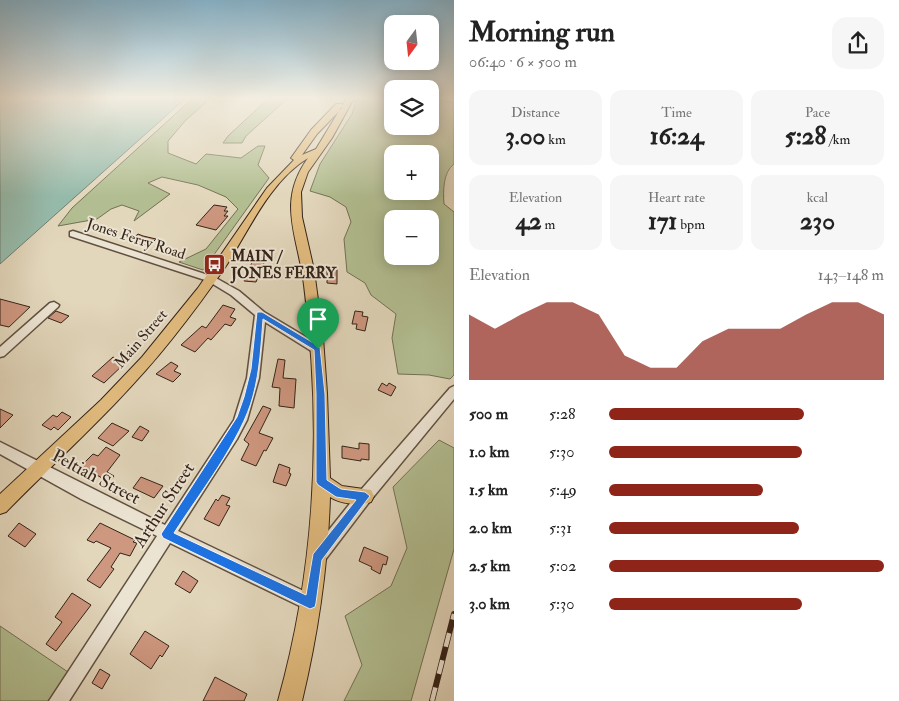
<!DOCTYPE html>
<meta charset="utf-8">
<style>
:root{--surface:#fff;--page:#f6f6f6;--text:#222;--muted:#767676;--accent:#8f2418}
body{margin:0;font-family:"IM FELL Double Pica",serif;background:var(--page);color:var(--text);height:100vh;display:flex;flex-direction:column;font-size:19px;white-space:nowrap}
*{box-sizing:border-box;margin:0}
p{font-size:16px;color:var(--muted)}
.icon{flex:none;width:28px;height:28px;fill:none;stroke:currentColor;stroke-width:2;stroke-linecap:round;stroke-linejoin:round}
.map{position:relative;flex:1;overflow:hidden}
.sheet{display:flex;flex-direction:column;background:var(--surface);width:445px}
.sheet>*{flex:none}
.needle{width:32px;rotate:195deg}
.buttons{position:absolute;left:384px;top:15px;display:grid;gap:10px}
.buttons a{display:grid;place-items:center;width:55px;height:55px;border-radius:10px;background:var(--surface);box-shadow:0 2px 12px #0003;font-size:25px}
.pin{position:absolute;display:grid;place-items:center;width:42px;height:42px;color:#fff;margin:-51px -21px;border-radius:50% 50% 50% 0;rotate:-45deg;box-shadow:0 0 5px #0007}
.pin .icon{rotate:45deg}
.round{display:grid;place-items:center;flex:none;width:52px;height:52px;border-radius:15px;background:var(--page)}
.head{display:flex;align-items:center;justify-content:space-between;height:85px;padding:0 15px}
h1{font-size:28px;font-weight:700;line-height:38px}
.figures{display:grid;grid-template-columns:repeat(3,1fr);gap:8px;height:85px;padding:5px 15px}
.figures div{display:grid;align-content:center;border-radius:12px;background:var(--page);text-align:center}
.figures b{font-size:25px;font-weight:700}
.figures small{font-size:14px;font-weight:400}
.figures p{font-size:14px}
.chart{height:140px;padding:10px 15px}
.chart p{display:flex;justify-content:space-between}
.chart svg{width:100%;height:90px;margin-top:5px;fill:var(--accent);opacity:.7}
ul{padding:0 15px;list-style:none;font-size:16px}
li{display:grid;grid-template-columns:80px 60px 1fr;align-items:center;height:38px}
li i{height:12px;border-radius:6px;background:var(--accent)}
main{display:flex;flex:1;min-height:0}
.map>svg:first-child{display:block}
.green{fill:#b2be91;stroke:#737054;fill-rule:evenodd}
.water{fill:#96baaa;stroke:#6f7e70}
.building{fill:#ce977f;stroke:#342318}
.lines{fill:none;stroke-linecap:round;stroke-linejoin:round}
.minor-casing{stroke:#605041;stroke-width:3}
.major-casing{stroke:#342318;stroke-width:2}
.minor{fill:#ece4d3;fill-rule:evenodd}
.major{fill:#e1bb7e;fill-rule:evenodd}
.rail-casing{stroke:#342318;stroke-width:6}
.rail{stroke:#ece4d3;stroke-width:4.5;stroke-dasharray:14;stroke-linecap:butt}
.route{fill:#1a73e8;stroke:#fff;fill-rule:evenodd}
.labels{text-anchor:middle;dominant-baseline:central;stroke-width:4;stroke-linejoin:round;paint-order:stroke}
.street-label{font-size:15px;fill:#342318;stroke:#ece4d3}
.poi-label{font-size:15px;font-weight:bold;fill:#342318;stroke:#ece4d3;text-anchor:start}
.near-street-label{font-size:18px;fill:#342318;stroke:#ece4d3}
</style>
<main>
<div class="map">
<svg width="454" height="701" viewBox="0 0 454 701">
<rect width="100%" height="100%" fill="#e2d6bb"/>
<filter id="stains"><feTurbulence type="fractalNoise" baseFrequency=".004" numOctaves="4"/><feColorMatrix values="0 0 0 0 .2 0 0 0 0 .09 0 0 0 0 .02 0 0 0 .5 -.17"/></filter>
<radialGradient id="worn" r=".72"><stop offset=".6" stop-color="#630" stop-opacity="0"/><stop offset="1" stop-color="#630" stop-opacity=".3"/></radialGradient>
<path class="green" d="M 193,98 L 211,98 L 186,120 L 168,141 L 168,153 L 196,164 L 206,154 L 241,158 L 258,146 L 265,146 L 258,165 L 269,178 L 203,270 L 179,262 L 206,249 L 238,209 L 226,197 L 198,185 L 162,177 L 148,183 L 170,194 L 134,221 L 139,211 L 122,205 L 111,209 L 97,219 L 58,226 L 72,208 Z
M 269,98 L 294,98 L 287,99 L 246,136 L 242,143 L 223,143 L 228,136 Z
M 357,98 L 392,98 L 392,126 L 430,126 L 430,98 L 454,101 L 454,164 C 443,172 443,191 444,204 L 454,212 L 454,375 L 450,379 L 429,375 L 398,374 L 392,338 L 396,314 L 371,295 L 365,283 L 347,272 L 344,239 L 351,222 L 346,207 L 330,197 L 310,191 L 320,164 L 352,114 ZM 392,154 L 430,154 L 430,191 L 392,191 ZM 392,219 L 430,219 L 430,256 L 392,256 Z
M 439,440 L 454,448 L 454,549 L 411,701 L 344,701 L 362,665 L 345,616 L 391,586 L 407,548 L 393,487 Z
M 0,626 L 68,672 L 49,701 L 0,701 Z"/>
<path class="water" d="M 0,98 L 186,98 L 0,264 Z"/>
<path class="building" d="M 214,205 L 227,207 L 224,211 L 228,211 L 224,216 L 228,216 L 216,230 L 196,225 Z
M 138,234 L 143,236 L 156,239 L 149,246 L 130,241 Z
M 258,257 L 266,258 L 256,282 L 244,281 L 253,260 L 256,260 Z
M 327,266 L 337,266 L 337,284 L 327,283 Z
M 0,299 L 30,307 L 9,327 L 0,325 Z
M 223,305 L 235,309 L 230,317 L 236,319 L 231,326 L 225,324 L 211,340 L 208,338 L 195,352 L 181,345 L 202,326 L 206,328 Z
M 56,311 L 69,316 L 61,323 L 48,318 Z
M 355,311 L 363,312 L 362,316 L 368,317 L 365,331 L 356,329 L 357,324 L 352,324 Z
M 113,357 L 125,363 L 104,383 L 92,376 Z
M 278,359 L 285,360 L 283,378 L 296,379 L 294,408 L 279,406 L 280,388 L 272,387 Z
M 171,362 L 178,366 L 174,371 L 181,374 L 173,382 L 156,374 Z
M 382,383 L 387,386 L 389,383 L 396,387 L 391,396 L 378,390 Z
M 263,406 L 271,409 L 259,433 L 273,438 L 266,451 L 264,450 L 256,466 L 241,460 L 249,444 L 244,440 Z
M 0,409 L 13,415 L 0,428 Z
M 62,412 L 71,417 L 58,430 L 54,427 L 51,430 L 42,425 L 53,415 L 57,417 Z
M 112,423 L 129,431 L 113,446 L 98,438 Z
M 140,426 L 149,431 L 142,441 L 132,437 Z
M 359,443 L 369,444 L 369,460 L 361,459 L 361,461 L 342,458 L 342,446 L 359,449 Z
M 106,447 L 120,455 L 107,472 L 114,476 L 109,482 L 81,466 L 93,454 L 98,456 Z
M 279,464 L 290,468 L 289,473 L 291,474 L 286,486 L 273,482 Z
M 141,477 L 163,486 L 154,498 L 133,488 Z
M 222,495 L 230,498 L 226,505 L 230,506 L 219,526 L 204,519 L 216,499 L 218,501 Z
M 19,523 L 36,534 L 25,547 L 8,536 Z
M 100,523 L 135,540 L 133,542 L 137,543 L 130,556 L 120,553 L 111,567 L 114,569 L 100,588 L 87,580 L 111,548 L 96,541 L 94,543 L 87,540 Z
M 364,547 L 388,557 L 386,565 L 383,564 L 380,574 L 371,569 L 372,567 L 359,561 Z
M 183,571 L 198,581 L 190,593 L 175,584 Z
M 72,593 L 91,605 L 56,651 L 46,644 L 62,622 L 55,617 Z
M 145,631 L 169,646 L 162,657 L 160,655 L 151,669 L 130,654 Z
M 100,669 L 110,675 L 102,689 L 92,683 Z
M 215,677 L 247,694 L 244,701 L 203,701 Z"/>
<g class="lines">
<defs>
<path id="minor" d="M 435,98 L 454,98 L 454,102 Z
M 73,231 L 214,277 L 239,291 L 264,312 L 321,346 L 323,349 L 321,352 L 313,352 L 265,322 L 259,378 L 247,420 L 237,439 L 178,531 L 316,597 L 318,603 L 316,609 L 310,611 L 170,543 L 69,701 L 49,701 L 157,536 L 81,499 L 0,454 L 0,442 L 165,525 L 234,420 L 247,378 L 255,315 L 231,295 L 208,281 L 70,236 L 70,232 Z
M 54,302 L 59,305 L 58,307 L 4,356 L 0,357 L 0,347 L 50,303 Z
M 454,386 L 454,399 L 370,501 L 325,560 L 319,563 L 313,560 L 311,555 L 313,550 L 360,491 L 450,388 Z"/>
<path id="major" d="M 347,98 L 354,98 L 332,138 L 308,172 L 301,192 L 302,217 L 314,270 L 323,338 L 327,393 L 330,478 L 342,486 L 371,490 L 374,496 L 371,502 C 360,506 340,504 330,497 C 328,567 318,634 302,701 L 278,701 C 316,566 322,424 304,285 C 298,236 276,202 308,158 C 270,181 249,230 226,266 C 209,291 191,315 172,339 C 122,402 62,455 6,512 L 0,514 L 0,494 L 101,400 L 142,357 L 198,288 L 267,188 L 294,160 L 291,158 L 311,130 L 336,104 L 342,104 L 342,108 L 317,134 L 302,155 L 316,149 Z"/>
</defs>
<use href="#minor" class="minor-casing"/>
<use href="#major" class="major-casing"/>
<use href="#minor" class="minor"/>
<use href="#major" class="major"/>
<defs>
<path id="rail" d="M 432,701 L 454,614"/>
</defs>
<use href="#rail" class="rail-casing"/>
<use href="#rail" class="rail"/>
</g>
<linearGradient id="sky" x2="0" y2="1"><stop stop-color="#87b6cf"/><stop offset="0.5" stop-color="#f2ede0"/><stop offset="1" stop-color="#f2ede0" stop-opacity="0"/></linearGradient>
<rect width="454" height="196" fill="url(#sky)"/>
<path class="route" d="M 257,312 L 262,312 L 320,347 L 325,394 L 327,480 L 341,489 L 365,492 L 370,496 L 322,560 L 316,603 L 315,607 L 310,609 L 163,538 L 161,534 L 237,417 L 244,397 L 251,369 ZM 263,319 L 314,350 L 316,394 L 316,482 L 318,485 L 336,497 L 356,500 L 313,554 L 306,595 L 174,533 C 199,494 242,439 253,396 C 260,370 261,345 263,319 Z"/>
<defs>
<symbol id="bus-square" viewBox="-11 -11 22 22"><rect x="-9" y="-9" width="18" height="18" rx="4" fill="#8f2418" stroke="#ece4d3"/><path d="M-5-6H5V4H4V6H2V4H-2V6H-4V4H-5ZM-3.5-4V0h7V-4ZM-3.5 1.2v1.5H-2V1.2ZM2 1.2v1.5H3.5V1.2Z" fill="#fff"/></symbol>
</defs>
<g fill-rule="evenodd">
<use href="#bus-square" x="202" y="252" width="25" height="25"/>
</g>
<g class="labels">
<g class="street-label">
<text transform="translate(136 239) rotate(18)">Jones Ferry Road</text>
<text transform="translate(141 339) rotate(-49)">Main Street</text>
</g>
<g class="poi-label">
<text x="231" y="256">MAIN /<tspan x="231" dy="17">JONES FERRY</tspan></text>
</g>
<g class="near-street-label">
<text transform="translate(96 477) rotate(28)">Peltiah Street</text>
<text transform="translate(164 505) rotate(-57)">Arthur Street</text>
</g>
</g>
<rect width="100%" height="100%" filter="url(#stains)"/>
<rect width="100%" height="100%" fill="url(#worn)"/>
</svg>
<div class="buttons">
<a><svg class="needle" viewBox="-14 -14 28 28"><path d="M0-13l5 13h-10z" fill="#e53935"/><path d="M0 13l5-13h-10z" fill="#767676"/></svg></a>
<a><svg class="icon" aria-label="layers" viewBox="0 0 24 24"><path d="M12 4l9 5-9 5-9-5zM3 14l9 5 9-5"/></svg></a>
<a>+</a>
<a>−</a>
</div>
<div class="pin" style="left:318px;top:349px;background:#1e9e55"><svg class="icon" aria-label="arrive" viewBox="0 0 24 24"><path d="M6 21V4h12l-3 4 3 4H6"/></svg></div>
</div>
<section class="sheet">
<div class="head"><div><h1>Morning run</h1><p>06:40 · 6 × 500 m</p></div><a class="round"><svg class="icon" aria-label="share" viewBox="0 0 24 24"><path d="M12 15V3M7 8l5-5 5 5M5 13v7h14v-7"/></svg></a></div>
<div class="figures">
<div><p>Distance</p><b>3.00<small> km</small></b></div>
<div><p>Time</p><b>16:24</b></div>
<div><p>Pace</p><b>5:28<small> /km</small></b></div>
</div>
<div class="figures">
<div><p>Elevation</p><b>42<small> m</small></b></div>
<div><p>Heart rate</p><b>171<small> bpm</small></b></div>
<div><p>kcal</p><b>230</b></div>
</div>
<div class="chart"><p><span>Elevation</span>143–148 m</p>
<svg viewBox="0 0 160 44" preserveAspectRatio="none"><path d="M0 44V12L10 19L20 12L30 6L40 6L50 12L60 32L70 38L80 38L90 25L100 19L110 19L120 19L130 12L140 6L150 6L160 12V44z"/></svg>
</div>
<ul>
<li><b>500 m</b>5:28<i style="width:71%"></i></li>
<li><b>1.0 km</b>5:30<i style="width:70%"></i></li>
<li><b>1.5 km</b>5:49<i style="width:56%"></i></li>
<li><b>2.0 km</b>5:31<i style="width:69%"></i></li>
<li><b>2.5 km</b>5:02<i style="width:100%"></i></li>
<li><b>3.0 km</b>5:30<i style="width:70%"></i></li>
</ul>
</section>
</main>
